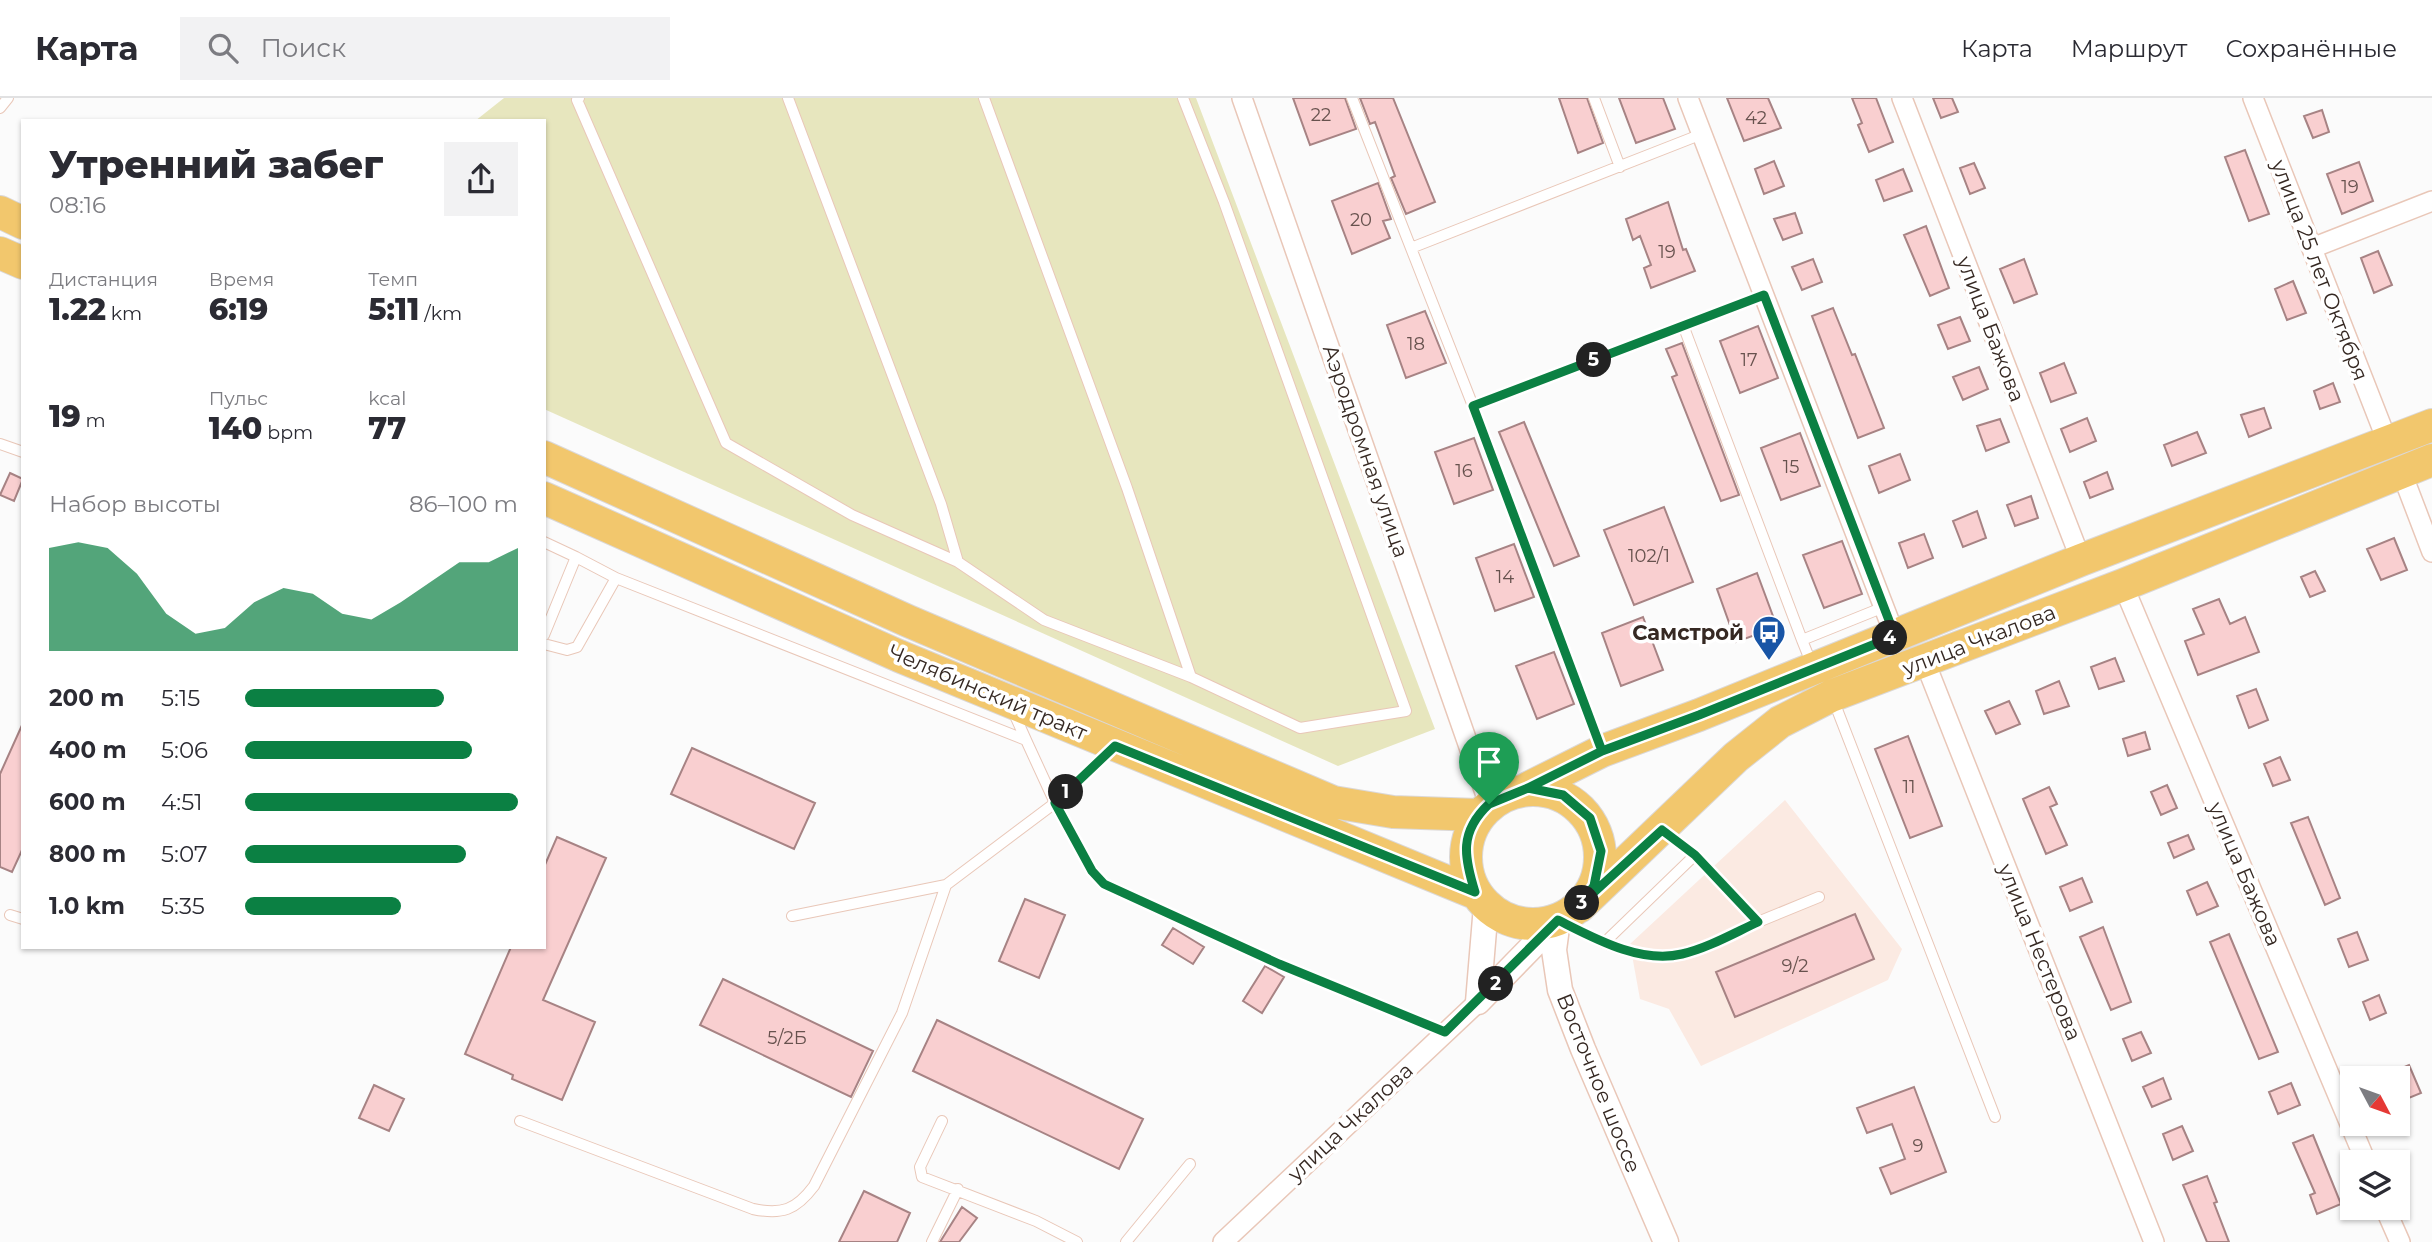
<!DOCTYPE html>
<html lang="ru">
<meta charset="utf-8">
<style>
:root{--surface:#fff;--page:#f2f2f3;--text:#2b2b33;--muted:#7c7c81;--line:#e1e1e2;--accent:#0b8043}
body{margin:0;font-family:Montserrat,sans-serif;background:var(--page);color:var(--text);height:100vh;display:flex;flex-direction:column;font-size:26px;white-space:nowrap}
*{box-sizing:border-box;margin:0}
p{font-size:23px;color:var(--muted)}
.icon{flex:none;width:38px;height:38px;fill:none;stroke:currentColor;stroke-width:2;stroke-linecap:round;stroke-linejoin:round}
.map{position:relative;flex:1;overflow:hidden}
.side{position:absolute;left:21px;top:21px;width:525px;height:830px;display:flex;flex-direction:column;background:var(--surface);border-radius:0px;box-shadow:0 2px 5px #0004}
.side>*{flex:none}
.needle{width:46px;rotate:131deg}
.tools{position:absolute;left:2340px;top:968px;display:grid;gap:14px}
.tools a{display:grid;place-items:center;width:70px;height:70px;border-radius:0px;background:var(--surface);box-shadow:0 2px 5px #0004;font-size:35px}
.pin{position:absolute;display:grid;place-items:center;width:60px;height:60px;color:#fff;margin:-72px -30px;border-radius:50% 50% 50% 0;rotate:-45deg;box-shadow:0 0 7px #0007}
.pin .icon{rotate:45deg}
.km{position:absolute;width:35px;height:35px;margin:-18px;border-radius:50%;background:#222;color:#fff;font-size:19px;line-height:35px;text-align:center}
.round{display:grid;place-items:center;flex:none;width:74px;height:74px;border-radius:0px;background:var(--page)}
.summary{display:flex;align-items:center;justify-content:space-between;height:119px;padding:0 28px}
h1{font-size:38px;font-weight:800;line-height:52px}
.metrics{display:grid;grid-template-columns:repeat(3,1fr);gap:10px;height:119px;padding:7px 28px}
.metrics div{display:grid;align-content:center}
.metrics b{font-size:30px;font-weight:800}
.metrics small{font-size:19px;font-weight:400}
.metrics p{font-size:19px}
.chart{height:196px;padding:14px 28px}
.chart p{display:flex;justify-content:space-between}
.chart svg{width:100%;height:126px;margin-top:7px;fill:var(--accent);opacity:.7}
ul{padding:0 28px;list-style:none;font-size:23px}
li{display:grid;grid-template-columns:112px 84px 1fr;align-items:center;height:52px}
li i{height:18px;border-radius:9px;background:var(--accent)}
header{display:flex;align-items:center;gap:42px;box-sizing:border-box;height:98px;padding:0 35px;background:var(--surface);border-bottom:2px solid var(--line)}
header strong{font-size:33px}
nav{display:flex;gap:38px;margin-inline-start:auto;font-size:24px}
.search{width:490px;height:63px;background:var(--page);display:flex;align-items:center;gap:18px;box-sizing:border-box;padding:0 24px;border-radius:0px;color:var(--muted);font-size:26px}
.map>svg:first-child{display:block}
.built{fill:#fbeae2}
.green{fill:#e7e6be}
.building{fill:#f9cfd0;stroke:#a78384;stroke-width:2}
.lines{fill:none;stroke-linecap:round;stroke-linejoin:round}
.service-casing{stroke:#e9c7b8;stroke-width:12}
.minor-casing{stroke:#e9c7b8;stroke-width:22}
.tertiary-casing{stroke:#e9c7b8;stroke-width:27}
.primary-casing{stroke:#dbd8d7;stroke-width:34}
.service{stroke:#fff;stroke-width:10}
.minor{stroke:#fff;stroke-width:19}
.tertiary{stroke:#fff;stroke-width:24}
.primary{stroke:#f2c76d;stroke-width:32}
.route-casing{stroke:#fff;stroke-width:14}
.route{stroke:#0b8043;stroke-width:9}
.labels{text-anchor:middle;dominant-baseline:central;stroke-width:7;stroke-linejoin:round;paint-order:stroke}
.number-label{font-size:18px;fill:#67524e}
.street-label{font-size:21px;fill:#362923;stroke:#fff}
.poi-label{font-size:21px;font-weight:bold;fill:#362923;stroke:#fff;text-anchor:end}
</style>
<header>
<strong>Карта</strong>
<div class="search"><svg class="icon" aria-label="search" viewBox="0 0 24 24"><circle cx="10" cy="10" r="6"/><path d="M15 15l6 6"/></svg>Поиск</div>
<nav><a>Карта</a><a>Маршрут</a><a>Сохранённые</a></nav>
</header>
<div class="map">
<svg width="2432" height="1144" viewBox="0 0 2432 1144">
<rect width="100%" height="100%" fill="#fbfbfb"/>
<path class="built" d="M 1785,702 L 1902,851 L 1888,882 L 1701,968 L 1669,911 L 1640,901 L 1630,846 Z"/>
<path class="green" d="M 504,0 L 1196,0 L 1435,631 L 1338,668 L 544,311 L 544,23 L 475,23 Z"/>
<path class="building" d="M 1293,0 L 1345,0 L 1356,31 L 1310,47 Z
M 1360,0 L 1393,0 L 1435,104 L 1406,116 L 1391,80 L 1395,78 L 1375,24 L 1370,26 Z
M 1559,0 L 1587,0 L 1603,45 L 1578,55 Z
M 1619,0 L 1663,0 L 1675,31 L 1636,45 Z
M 1727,0 L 1768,0 L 1781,30 L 1744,43 Z
M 1852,0 L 1876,0 L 1893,44 L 1869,54 L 1858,27 L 1862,25 Z
M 1933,0 L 1952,0 L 1958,14 L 1941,20 Z
M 2322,12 L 2329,34 L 2313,40 L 2304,18 Z
M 2245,52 L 2269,116 L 2249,123 L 2225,59 Z
M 1774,63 L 1784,88 L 1764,96 L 1755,71 Z
M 2359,64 L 2373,103 L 2342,116 L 2327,76 Z
M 1974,65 L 1985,90 L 1970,96 L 1960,70 Z
M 1903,71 L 1912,93 L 1884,103 L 1876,82 Z
M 1378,85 L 1391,121 L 1383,123 L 1390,140 L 1352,156 L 1332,103 Z
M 1668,104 L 1683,152 L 1686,151 L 1695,173 L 1651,190 L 1644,170 L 1651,167 L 1640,138 L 1633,142 L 1626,121 Z
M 1795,115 L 1802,135 L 1783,142 L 1774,121 Z
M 1926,128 L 1949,190 L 1930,198 L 1904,137 Z
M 2378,153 L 2392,187 L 2374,195 L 2361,160 Z
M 1813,161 L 1822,184 L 1802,192 L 1792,169 Z
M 2024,161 L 2037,196 L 2014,205 L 2000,171 Z
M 2293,183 L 2306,215 L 2287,222 L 2275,191 Z
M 1833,210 L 1852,257 L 1855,256 L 1884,330 L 1858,340 L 1812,218 Z
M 1425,213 L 1446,265 L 1406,280 L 1387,227 Z
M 1960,219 L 1970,243 L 1948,251 L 1938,227 Z
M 1758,228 L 1778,280 L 1740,295 L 1720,243 Z
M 1682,245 L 1739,397 L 1721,403 L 1672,279 L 1677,277 L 1666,251 Z
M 2064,265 L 2076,295 L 2051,304 L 2040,275 Z
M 1979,269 L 1988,291 L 1963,302 L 1953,279 Z
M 2333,285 L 2340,304 L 2320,311 L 2314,293 Z
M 2264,310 L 2271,330 L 2249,339 L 2241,317 Z
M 2087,320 L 2096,343 L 2070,354 L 2061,331 Z
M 2000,321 L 2009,344 L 1986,353 L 1977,328 Z
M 1524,324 L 1579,458 L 1554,468 L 1499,334 Z
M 2197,334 L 2206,355 L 2172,368 L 2164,347 Z
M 1800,335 L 1820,388 L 1781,402 L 1761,350 Z
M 1474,340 L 1493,392 L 1454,406 L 1435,354 Z
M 1900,356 L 1910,382 L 1879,395 L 1869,368 Z
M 2107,374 L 2113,391 L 2090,400 L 2084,384 Z
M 10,375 L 23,381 L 14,403 L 0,397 Z
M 2031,398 L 2038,420 L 2015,428 L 2007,407 Z
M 1664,409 L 1693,484 L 1634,507 L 1604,432 Z
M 1977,413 L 1986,440 L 1963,449 L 1953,423 Z
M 1924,436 L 1933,460 L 1908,470 L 1899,445 Z
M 2394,440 L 2407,472 L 2381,482 L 2367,451 Z
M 1842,443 L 1862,496 L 1824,510 L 1803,457 Z
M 1514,446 L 1534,499 L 1495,513 L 1476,460 Z
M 2315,473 L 2325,493 L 2310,499 L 2301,479 Z
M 1757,475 L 1777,529 L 1736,544 L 1717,491 Z
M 2219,501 L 2230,526 L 2245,519 L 2259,554 L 2198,577 L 2185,543 L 2204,536 L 2193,511 Z
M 1643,519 L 1663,572 L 1621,588 L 1602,535 Z
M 1554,554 L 1574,606 L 1537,621 L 1516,568 Z
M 2115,560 L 2124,583 L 2099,591 L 2091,569 Z
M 2059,583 L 2069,608 L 2044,616 L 2036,593 Z
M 2256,591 L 2268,622 L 2249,630 L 2237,598 Z
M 2009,603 L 2020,626 L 1996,636 L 1985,613 Z
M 23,625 L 23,750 L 12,774 L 0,769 L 0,676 Z
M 2145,634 L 2150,651 L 2128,658 L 2123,641 Z
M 1908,638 L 1942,728 L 1910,740 L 1875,651 Z
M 692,650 L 815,705 L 794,751 L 671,696 Z
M 2280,659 L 2290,682 L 2273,688 L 2264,666 Z
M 2167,687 L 2177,710 L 2161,717 L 2151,694 Z
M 2049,689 L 2057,706 L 2050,709 L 2067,747 L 2046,756 L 2023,701 Z
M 2308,719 L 2340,800 L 2325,807 L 2291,725 Z
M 2188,737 L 2194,751 L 2174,760 L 2168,745 Z
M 557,739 L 606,760 L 543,902 L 595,924 L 562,1002 L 512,981 L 513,977 L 465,956 L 511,849 L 544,849 L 544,769 Z
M 2082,780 L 2092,804 L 2070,813 L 2060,789 Z
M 2207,784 L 2218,808 L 2197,817 L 2187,793 Z
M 1025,801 L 1065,817 L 1039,880 L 999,863 Z
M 1855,816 L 1874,861 L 1735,919 L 1716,874 Z
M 2103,829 L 2131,904 L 2111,912 L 2080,839 Z
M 1173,830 L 1204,849 L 1193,866 L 1162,847 Z
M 2357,834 L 2368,862 L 2349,869 L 2338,841 Z
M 2229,836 L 2278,954 L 2259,961 L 2210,844 Z
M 1265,868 L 1284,879 L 1262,915 L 1243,903 Z
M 723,881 L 873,953 L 851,999 L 700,927 Z
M 2379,897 L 2386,915 L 2370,922 L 2363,904 Z
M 937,922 L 1143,1021 L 1119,1071 L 913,973 Z
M 2141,934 L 2151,955 L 2132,963 L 2123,941 Z
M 2409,967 L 2421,995 L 2404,1002 L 2398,980 L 2392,974 Z
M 2163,980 L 2171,1001 L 2152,1009 L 2143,989 Z
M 2291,985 L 2300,1007 L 2278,1016 L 2269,994 Z
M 374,987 L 404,1001 L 389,1033 L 359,1020 Z
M 1914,989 L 1946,1074 L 1891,1096 L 1880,1070 L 1905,1061 L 1892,1026 L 1867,1035 L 1857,1010 Z
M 2182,1028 L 2193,1053 L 2173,1062 L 2163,1036 Z
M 2313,1037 L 2341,1106 L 2317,1116 L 2310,1097 L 2315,1095 L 2293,1045 Z
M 2207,1078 L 2217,1104 L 2214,1105 L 2229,1144 L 2207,1144 L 2183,1087 Z
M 864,1093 L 910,1115 L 897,1144 L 839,1144 Z
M 962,1109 L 977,1120 L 959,1144 L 940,1144 Z"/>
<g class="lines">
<defs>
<path id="service" d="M 579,0 L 577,2 L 726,345 L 852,417 L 958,464 L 941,406 L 788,0
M 984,0 L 1127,390 L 1191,579 L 1300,630 L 1406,613 L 1224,104 L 1183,0
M 1352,0 L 1473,308 L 1600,649
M 1594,0 L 1620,69
M 0,10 L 8,0
M 1411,150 L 1702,36
M 1683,227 L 1802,542 L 1884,509
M 1473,308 L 1764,197
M 0,346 L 23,354
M 544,444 L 576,459 L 544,537
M 958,464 L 1044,522 L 1191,579
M 1802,542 L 1812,567
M 544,546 L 567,552 L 577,549 L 616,480
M 1833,601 L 1995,1019
M 1013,613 L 1026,642
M 1111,652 L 1055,705 L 1092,773 L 1104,786 L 1279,866 L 1445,934
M 1665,734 L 1695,757
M 10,817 L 23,821
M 792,818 L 946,787
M 1558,822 C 1594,841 1640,867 1683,856 C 1708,850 1734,835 1758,824 L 1695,757 L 1604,845
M 1758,824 L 1819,799
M 520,1023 L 753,1111 C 782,1117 796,1112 814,1088 L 902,915 L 946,787 L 1055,705 L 1026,642 L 616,480 L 576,459
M 942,1023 L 920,1069 L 922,1079 L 1036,1123 L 1077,1144
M 932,1144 L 958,1091
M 1126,1144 L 1190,1066"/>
<path id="minor" d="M 1242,0 L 1489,706
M 1688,0 L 1895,538
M 1902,0 L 2081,462
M 2253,0 L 2388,345
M 2312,150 L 2432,103
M 2401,373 L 2432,454
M 2123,487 L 2366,1064
M 1925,564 L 2154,1144
M 2385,1110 L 2400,1144
M 1223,1144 L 1478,904"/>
<path id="tertiary" d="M 1558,822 L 1554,852 L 1560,892 L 1583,951 L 1666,1144
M 1478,904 L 1558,822
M 1478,904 L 1486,808"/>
<path id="primary" d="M 0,114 L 23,125
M 0,155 L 23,165
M 544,359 L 908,523 L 1333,704 L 1393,714 L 1478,717
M 544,400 L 899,558 L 1475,795
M 1528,690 L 1602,653 L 1699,617 L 2081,462 L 2432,327
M1466 759a67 67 0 1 1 134 0a67 67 0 1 1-134 0Z
M 1579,809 L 1736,659 L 1780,624 L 1831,598 L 2123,487 L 2432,362"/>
</defs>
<use href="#service" class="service-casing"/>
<use href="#minor" class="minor-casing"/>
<use href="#tertiary" class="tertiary-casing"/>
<use href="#primary" class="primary-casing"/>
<use href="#service" class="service"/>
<use href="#minor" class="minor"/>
<use href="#tertiary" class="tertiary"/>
<use href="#primary" class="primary"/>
</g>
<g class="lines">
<defs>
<path id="route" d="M 1489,706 C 1459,734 1464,759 1475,794 L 1115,648 L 1055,705 L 1092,773 L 1104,786 L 1279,866 L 1445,934 L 1558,822 C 1594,840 1640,866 1682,856 C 1708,850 1734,835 1758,824 L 1695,757 L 1662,732 L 1579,808 L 1594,788 L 1601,753 L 1590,720 L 1563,697 L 1528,690 L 1602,653 L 1699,617 L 1895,538 L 1764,197 L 1473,308 L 1602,653 L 1528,690 L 1489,706"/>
</defs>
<use href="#route" class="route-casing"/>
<use href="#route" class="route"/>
</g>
<defs>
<symbol id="bus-pin" viewBox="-11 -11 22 30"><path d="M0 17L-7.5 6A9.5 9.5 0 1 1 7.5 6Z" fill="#1855a6" stroke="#fff"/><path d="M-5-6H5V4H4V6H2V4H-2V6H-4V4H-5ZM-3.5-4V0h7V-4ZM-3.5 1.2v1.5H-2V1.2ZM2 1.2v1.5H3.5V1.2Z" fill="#fff"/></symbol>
</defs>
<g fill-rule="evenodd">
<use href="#bus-pin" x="1750" y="515" width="38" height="52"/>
</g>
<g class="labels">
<g class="number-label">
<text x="1321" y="17">22</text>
<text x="1756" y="20">42</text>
<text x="2350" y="89">19</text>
<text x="1361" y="122">20</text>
<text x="1667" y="154">19</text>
<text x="1416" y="246">18</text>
<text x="1749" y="262">17</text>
<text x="1791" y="369">15</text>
<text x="1464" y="373">16</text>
<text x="1649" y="458">102/1</text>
<text x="1505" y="479">14</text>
<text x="1909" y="689">11</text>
<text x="1795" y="868">9/2</text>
<text x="787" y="940">5/2Б</text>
<text x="1918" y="1048">9</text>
</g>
<g class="street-label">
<text transform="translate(2320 172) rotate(69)">улица 25 лет Октября</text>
<text transform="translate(1991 231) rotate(69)">улица Бажова</text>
<text transform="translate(1366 353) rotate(71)">Аэродромная улица</text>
<text transform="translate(1979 542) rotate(-21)">улица Чкалова</text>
<text transform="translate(988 594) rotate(23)">Челябинский тракт</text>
<text transform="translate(2245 776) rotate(67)">улица Бажова</text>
<text transform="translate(2040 854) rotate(68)">улица Нестерова</text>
<text transform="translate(1599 985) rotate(68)">Восточное шоссе</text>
<text transform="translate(1350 1024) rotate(-43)">улица Чкалова</text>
</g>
<g class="poi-label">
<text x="1744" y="534">Самстрой</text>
</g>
</g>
</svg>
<div class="tools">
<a><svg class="needle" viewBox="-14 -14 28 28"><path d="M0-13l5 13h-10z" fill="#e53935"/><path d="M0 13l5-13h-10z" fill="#7c7c81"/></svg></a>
<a><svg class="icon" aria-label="layers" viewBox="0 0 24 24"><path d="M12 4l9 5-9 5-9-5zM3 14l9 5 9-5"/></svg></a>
</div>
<div class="pin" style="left:1489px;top:706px;background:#1e9e55"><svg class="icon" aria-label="arrive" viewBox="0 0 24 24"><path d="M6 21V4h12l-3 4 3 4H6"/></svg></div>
<b class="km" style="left:1066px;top:694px">1</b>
<b class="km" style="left:1496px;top:886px">2</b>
<b class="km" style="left:1582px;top:805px">3</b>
<b class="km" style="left:1890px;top:540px">4</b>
<b class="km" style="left:1594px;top:262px">5</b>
<section class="side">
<div class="summary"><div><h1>Утренний забег</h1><p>08:16</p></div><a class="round"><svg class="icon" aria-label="share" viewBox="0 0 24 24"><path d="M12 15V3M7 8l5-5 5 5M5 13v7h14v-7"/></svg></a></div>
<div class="metrics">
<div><p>Дистанция</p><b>1.22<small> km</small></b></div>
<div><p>Время</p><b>6:19</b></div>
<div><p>Темп</p><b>5:11<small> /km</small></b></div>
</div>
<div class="metrics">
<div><b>19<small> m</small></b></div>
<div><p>Пульс</p><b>140<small> bpm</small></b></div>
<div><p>kcal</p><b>77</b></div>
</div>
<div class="chart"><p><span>Набор высоты</span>86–100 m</p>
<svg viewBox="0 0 160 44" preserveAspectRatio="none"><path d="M0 44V8L10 6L20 8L30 17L40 31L50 38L60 36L70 27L80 22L90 24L100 31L110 33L120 27L130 20L140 13L150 13L160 8V44z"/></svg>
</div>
<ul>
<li><b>200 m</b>5:15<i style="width:73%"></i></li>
<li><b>400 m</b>5:06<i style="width:83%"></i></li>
<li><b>600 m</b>4:51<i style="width:100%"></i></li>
<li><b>800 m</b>5:07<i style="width:81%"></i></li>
<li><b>1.0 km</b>5:35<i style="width:57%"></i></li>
</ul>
</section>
</div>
